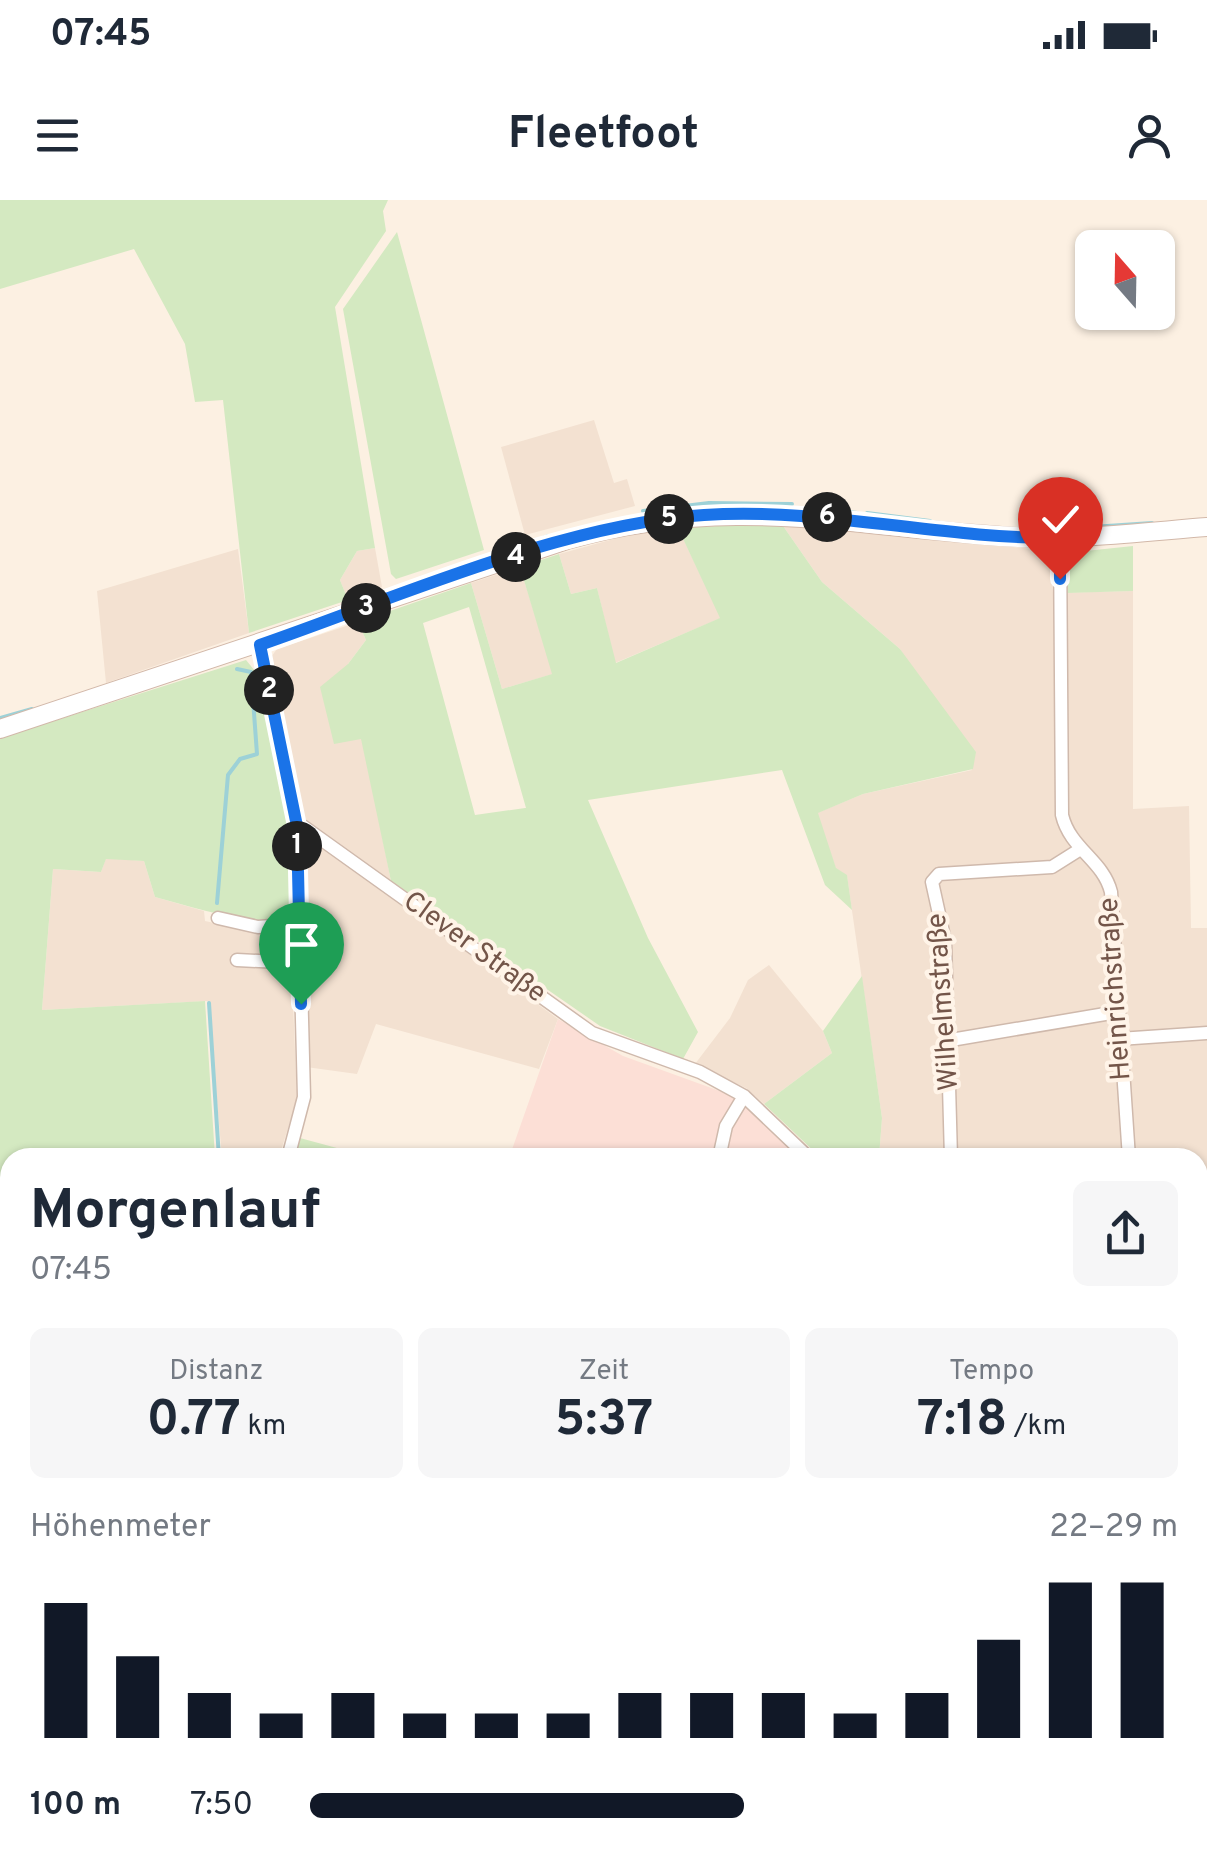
<!DOCTYPE html>
<html lang="de">
<meta charset="utf-8">
<style>
:root{--surface:#fff;--page:#f6f6f7;--text:#1f2937;--muted:#747a83;--accent:#111827}
body{margin:0;font-family:Overpass,sans-serif;background:var(--page);color:var(--text);height:100vh;display:flex;flex-direction:column;font-size:38px;white-space:nowrap}
*{box-sizing:border-box;margin:0}
p{font-size:32px;color:var(--muted)}
.icon{flex:none;width:55px;height:55px;fill:none;stroke:currentColor;stroke-width:2;stroke-linecap:round;stroke-linejoin:round}
.map{position:relative;flex:1;overflow:hidden}
.sheet{position:absolute;left:0px;top:948px;width:1208px;height:718px;display:flex;flex-direction:column;background:var(--surface);border-radius:30px 30px 0 0;box-shadow:0 2px 8px #0004}
.sheet>*{flex:none}
.needle{width:65px;rotate:340deg}
.buttons{position:absolute;left:1075px;top:30px;display:grid;gap:20px}
.buttons a{display:grid;place-items:center;width:100px;height:100px;border-radius:15px;background:var(--surface);box-shadow:0 2px 8px #0004;font-size:50px}
.pin{position:absolute;display:grid;place-items:center;width:85px;height:85px;color:#fff;margin:-102px -42px;border-radius:50% 50% 50% 0;rotate:-45deg;box-shadow:0 0 10px #0007}
.pin .icon{rotate:45deg}
.km{position:absolute;width:50px;height:50px;margin:-25px;border-radius:50%;background:#222;color:#fff;font-size:28px;line-height:50px;text-align:center}
.round{display:grid;place-items:center;flex:none;width:105px;height:105px;border-radius:15px;background:var(--page)}
.overview{display:flex;align-items:center;justify-content:space-between;height:170px;padding:0 30px}
h1{font-size:55px;font-weight:700;line-height:75px}
.metrics{display:grid;grid-template-columns:repeat(3,1fr);gap:15px;height:170px;padding:10px 30px}
.metrics div{display:grid;align-content:center;border-radius:15px;background:var(--page);text-align:center}
.metrics b{font-size:50px;font-weight:700}
.metrics small{font-size:28px;font-weight:400}
.metrics p{font-size:28px}
.chart{height:280px;padding:20px 30px}
.chart p{display:flex;justify-content:space-between}
.chart svg{width:100%;height:180px;margin-top:10px;stroke:var(--accent);stroke-width:6}
ul{padding:0 30px;list-style:none;font-size:32px}
li{display:grid;grid-template-columns:160px 120px 1fr;align-items:center;height:75px}
li i{height:25px;border-radius:12px;background:var(--accent)}
.status{display:flex;justify-content:space-between;align-items:center;height:70px;padding:0 50px;background:var(--surface);direction:ltr}
.status svg{height:28px;fill:currentColor}
header{display:flex;justify-content:space-between;align-items:center;height:130px;padding:0 30px;background:var(--surface);font-size:45px;font-weight:700}
.map>svg:first-child{display:block}
.residential{fill:#f3e1d1}
.commercial{fill:#fcdfd6}
.green{fill:#d4e9c1;fill-rule:evenodd}
.lines{fill:none;stroke-linecap:round;stroke-linejoin:round}
.stream{stroke:#9dd1d7;stroke-width:4}
.minor-casing{stroke:#cfb9ac;stroke-width:15}
.secondary-casing{stroke:#d2b8a9;stroke-width:20}
.minor{stroke:#fff;stroke-width:12}
.secondary{stroke:#fff;stroke-width:18}
.route-casing{stroke:#fff;stroke-width:20}
.route{stroke:#1a73e8;stroke-width:12}
.labels{text-anchor:middle;dominant-baseline:central;stroke-width:8;stroke-linejoin:round;paint-order:stroke}
.street-label{font-size:28px;fill:#735549;stroke:#fff4e8}
</style>
<div class="status"><b>07:45</b><svg viewBox="0 0 49 12"><path d="M0 12V9h3v3zM5 12V6h3v6zM10 12V3h3v9zM15 12V0h3v12zM26 1h20v11H26zM47 4h2v5h-2z"/></svg></div>
<header><svg class="icon" aria-label="menu" viewBox="0 0 24 24"><path d="M4 6h16M4 12h16M4 18h16"/></svg>Fleetfoot<svg class="icon" aria-label="person" viewBox="0 0 24 24"><circle cx="12" cy="8" r="4"/><path d="M4 21q1-7 8-7t8 7"/></svg></header>
<div class="map">
<svg width="1207" height="1663" viewBox="0 0 1207 1663">
<rect width="100%" height="100%" fill="#fcf0e2"/>
<path class="residential" d="M 594,220 L 614,283 L 627,279 L 635,306 L 525,335 L 501,247 Z
M 781,323 L 1042,350 L 1051,367 L 1053,393 L 1133,391 L 1133,609 L 1189,606 L 1191,728 L 1207,728 L 1207,1101 L 1198,1097 L 1198,958 L 879,957 L 882,918 L 847,676 L 836,669 L 817,613 L 863,594 L 972,570 L 900,449 L 822,382 Z
M 678,328 L 721,418 L 615,463 L 597,388 L 571,394 L 559,354 L 632,334 Z
M 375,348 L 382,387 L 348,400 L 340,380 L 357,351 Z
M 238,349 L 249,433 L 106,483 L 97,391 Z
M 520,367 L 553,474 L 502,489 L 471,383 Z
M 358,422 L 366,440 L 348,464 L 391,681 L 302,621 L 268,461 L 277,449 Z
M 301,632 L 558,819 L 539,869 L 376,824 L 357,874 L 306,867 Z
M 106,658 L 144,661 L 155,697 L 204,711 L 205,721 L 255,732 L 290,731 L 297,899 L 279,957 L 222,957 L 208,801 L 42,810 L 53,669 L 101,672 Z
M 769,765 L 823,831 L 832,853 L 764,904 L 746,888 L 695,864 L 730,818 L 748,780 Z
M 1198,1113 L 1207,1117 L 1207,1262 L 1198,1268 Z"/>
<path class="commercial" d="M 558,819 L 623,856 L 739,898 L 792,949 L 790,958 L 509,958 Z"/>
<path class="green" d="M 0,0 L 388,0 L 383,11 L 386,31 L 335,107 L 375,348 L 357,351 L 340,380 L 348,400 L 249,433 L 223,200 L 195,202 L 185,144 L 134,49 L 0,89 Z
M 397,32 L 484,350 L 396,379 L 391,374 L 343,109 Z
M 781,323 L 822,382 L 900,449 L 976,552 L 973,569 L 863,594 L 818,613 L 836,668 L 847,675 L 852,710 L 825,685 L 782,570 L 588,600 L 648,738 L 698,832 L 683,859 L 600,826 L 391,681 L 361,539 L 334,544 L 320,487 L 348,464 L 366,440 L 358,422 L 471,383 L 502,489 L 552,474 L 520,367 L 559,354 L 571,394 L 597,388 L 616,463 L 720,418 L 678,328 ZM 469,407 L 526,608 L 525,608 L 475,615 L 423,423 Z
M 1133,346 L 1133,391 L 1067,393 L 1067,364 L 1076,352 Z
M 246,460 L 260,477 L 287,607 L 290,714 L 284,721 C 239,722 198,709 155,697 L 144,661 L 106,659 L 101,672 L 53,669 L 42,810 L 205,801 L 215,957 L 10,958 L 10,1018 L 0,1019 L 0,538 Z
M 862,776 L 882,918 L 879,957 L 820,957 L 764,904 L 832,853 L 823,831 Z
M 300,938 L 370,957 L 295,957 Z
M 1198,1349 L 1207,1351 L 1207,1663 L 1128,1663 L 1122,1655 L 1198,1655 Z
M 10,1608 L 10,1655 L 478,1655 L 489,1663 L 0,1663 L 0,1621 Z"/>
<g class="lines">
<path class="stream" d="M 811,307 L 857,313
M 643,311 L 709,303 L 792,304
M 867,313 L 930,321
M 1077,328 L 1152,323
M 543,338 L 549,336
M 487,357 L 499,353
M 449,370 L 473,362
M 0,518 L 32,509
M 217,703 L 228,575 L 240,559 L 257,554 L 251,472 L 237,469
M 209,803 L 219,958
M 0,1600 L 10,1587
M 0,1617 L 10,1604
M 390,1655 L 391,1663"/>
<defs>
<path id="minor" d="M 1060,338 L 1062,615 C 1070,649 1103,660 1111,692 L 1129,958
M 260,445 L 297,626 L 304,897 L 288,958
M 297,626 L 304,627 L 592,833 L 700,872 L 744,896 L 809,958
M 218,718 L 258,727 L 298,724
M 237,760 L 301,763
M 1119,839 L 1207,833
M 951,840 L 1117,812
M 719,958 L 726,926 L 744,896
M 951,958 L 945,741 L 932,682 L 939,674 L 1052,667 L 1079,650
M 1198,1105 L 1207,1108
M 1198,1320 L 1207,1291
M 0,1396 L 10,1396
M 486,1655 L 498,1663
M 1055,1663 L 1060,1655"/>
<path id="secondary" d="M 0,529 L 567,340 C 733,293 852,328 1016,337 C 1079,340 1144,332 1207,327"/>
</defs>
<use href="#minor" class="minor-casing"/>
<use href="#secondary" class="secondary-casing"/>
<use href="#minor" class="minor"/>
<use href="#secondary" class="secondary"/>
</g>
<g class="lines">
<defs>
<path id="route" d="M 301,804 L 297,626 L 260,445 C 396,398 561,324 704,315 C 823,307 940,339 1060,338 L 1060,379"/>
</defs>
<use href="#route" class="route-casing"/>
<use href="#route" class="route"/>
</g>
<g class="labels">
<g class="street-label">
<text transform="translate(474 748) rotate(36)">Clever Straße</text>
<text transform="translate(1116 789) rotate(-94)">Heinrichstraße</text>
<text transform="translate(944 802) rotate(-94)">Wilhelmstraße</text>
</g>
</g>
</svg>
<div class="buttons">
<a><svg class="needle" viewBox="-14 -14 28 28"><path d="M0-13l5 13h-10z" fill="#e53935"/><path d="M0 13l5-13h-10z" fill="#747a83"/></svg></a>
</div>
<div class="pin" style="left:301px;top:804px;background:#1e9e55"><svg class="icon" aria-label="arrive" viewBox="0 0 24 24"><path d="M6 21V4h12l-3 4 3 4H6"/></svg></div>
<div class="pin" style="left:1060px;top:379px;background:#d93025"><svg class="icon" aria-label="check" viewBox="0 0 24 24"><path d="M5 12l5 5 9-10"/></svg></div>
<b class="km" style="left:297px;top:646px">1</b>
<b class="km" style="left:269px;top:490px">2</b>
<b class="km" style="left:366px;top:408px">3</b>
<b class="km" style="left:516px;top:357px">4</b>
<b class="km" style="left:669px;top:319px">5</b>
<b class="km" style="left:827px;top:317px">6</b>
<section class="sheet">
<div class="overview"><div><h1>Morgenlauf</h1><p>07:45</p></div><a class="round"><svg class="icon" aria-label="share" viewBox="0 0 24 24"><path d="M12 15V3M7 8l5-5 5 5M5 13v7h14v-7"/></svg></a></div>
<div class="metrics">
<div><p>Distanz</p><b>0.77<small> km</small></b></div>
<div><p>Zeit</p><b>5:37</b></div>
<div><p>Tempo</p><b>7:18<small> /km</small></b></div>
</div>
<div class="chart"><p><span>Höhenmeter</span>22–29 m</p>
<svg viewBox="0 0 160 44" preserveAspectRatio="none"><path d="M5 44V11M15 44V24M25 44V33M35 44V38M45 44V33M55 44V38M65 44V38M75 44V38M85 44V33M95 44V33M105 44V33M115 44V38M125 44V33M135 44V20M145 44V6M155 44V6"/></svg>
</div>
<ul>
<li><b>100 m</b>7:50<i style="width:50%"></i></li>
</ul>
</section>
</div>
